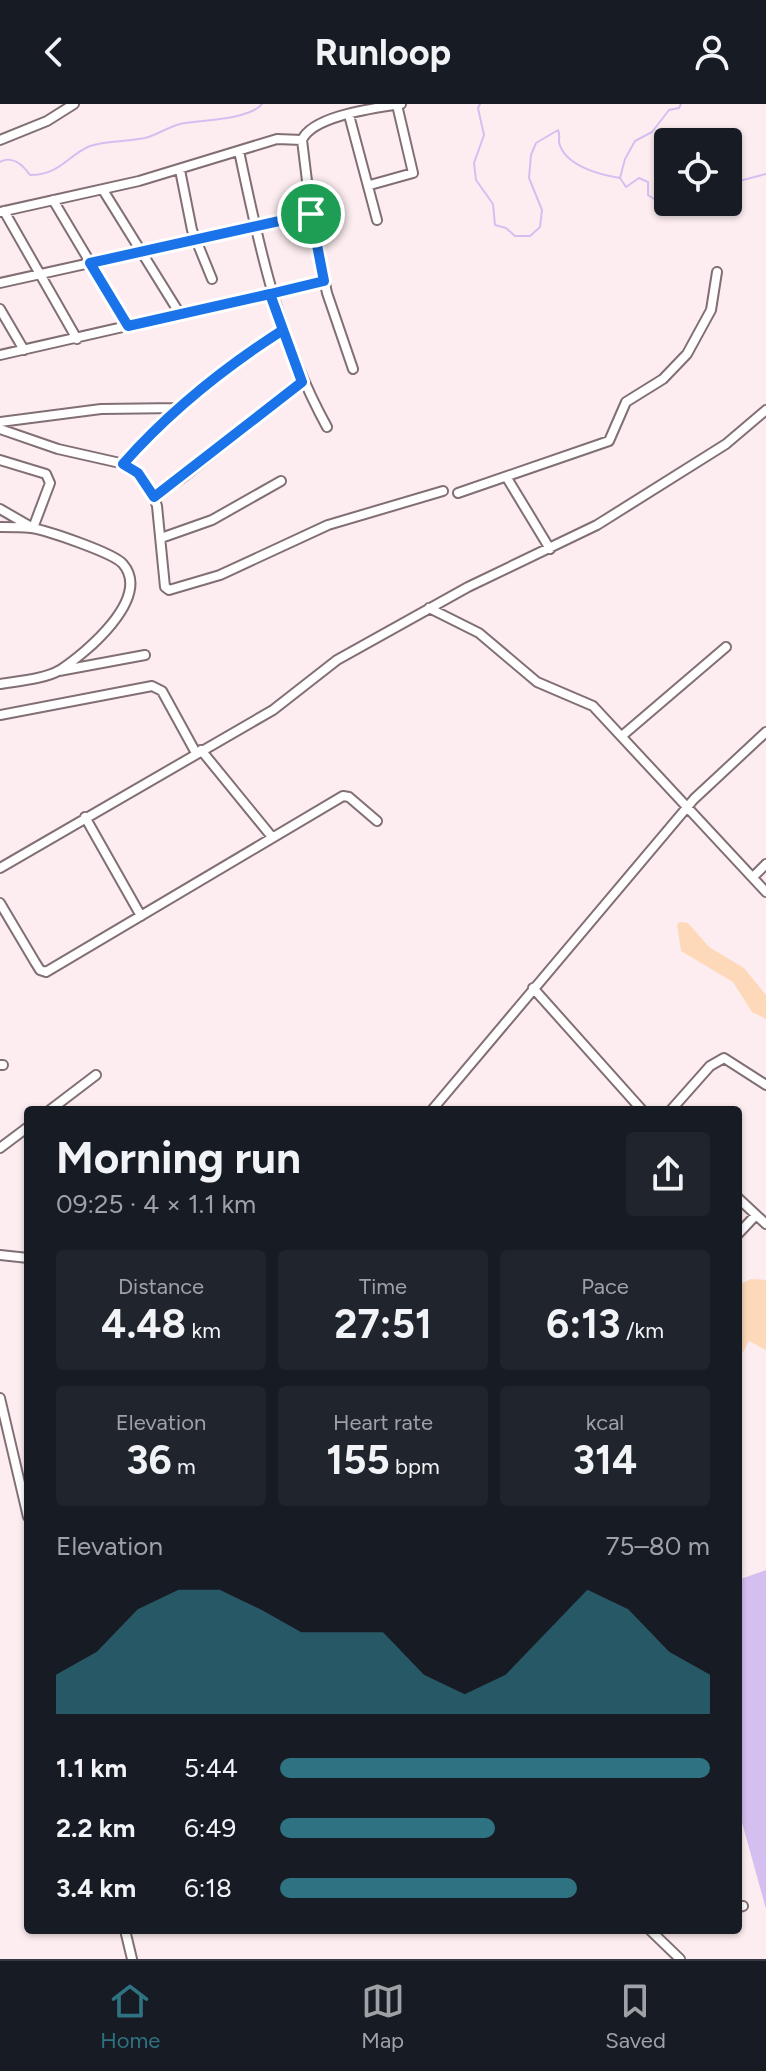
<!DOCTYPE html>
<meta charset="utf-8">
<style>
:root{--surface:#171b24;--page:#20242c;--text:#f1f3f6;--muted:#9ea1a6;--line:#363941;--accent:#2f7383}
body{margin:0;font-family:Figtree,sans-serif;background:var(--page);color:var(--text);height:100vh;display:flex;flex-direction:column;font-size:30px;white-space:nowrap}
*{box-sizing:border-box;margin:0}
p{font-size:26px;color:var(--muted)}
.icon{flex:none;width:44px;height:44px;fill:none;stroke:currentColor;stroke-width:2;stroke-linecap:round;stroke-linejoin:round}
.map{position:relative;flex:1;overflow:hidden}
.details{position:absolute;left:24px;top:1002px;width:718px;height:828px;display:flex;flex-direction:column;background:var(--surface);border-radius:8px;box-shadow:0 2px 6px #0004}
.details>*{flex:none}
.buttons{position:absolute;left:654px;top:24px;display:grid;gap:16px}
.buttons a{display:grid;place-items:center;width:88px;height:88px;border-radius:8px;background:var(--surface);box-shadow:0 2px 6px #0004;font-size:40px}
.pin{position:absolute;display:grid;place-items:center;width:68px;height:68px;color:#fff;margin:-34px;border:4px solid #fff;border-radius:50%;box-shadow:0 2px 8px #0007}
.round{display:grid;place-items:center;flex:none;width:84px;height:84px;border-radius:8px;background:var(--page)}
.headline{display:flex;align-items:center;justify-content:space-between;height:136px;padding:0 32px}
h1{font-size:44px;font-weight:700;line-height:60px}
.metrics{display:grid;grid-template-columns:repeat(3,1fr);gap:12px;height:136px;padding:8px 32px}
.metrics div{display:grid;align-content:center;border-radius:8px;background:var(--page);text-align:center}
.metrics b{font-size:40px;font-weight:700}
.metrics small{font-size:22px;font-weight:400}
.metrics p{font-size:22px}
.chart{height:224px;padding:16px 32px}
.chart p{display:flex;justify-content:space-between}
.chart svg{width:100%;height:144px;margin-top:8px;fill:var(--accent);opacity:.7}
ul{padding:0 32px;list-style:none;font-size:26px}
li{display:grid;grid-template-columns:128px 96px 1fr;align-items:center;height:60px}
li i{height:20px;border-radius:10px;background:var(--accent)}
header{display:flex;justify-content:space-between;align-items:center;height:104px;padding:0 32px;background:var(--surface);font-size:36px;font-weight:700}
.menu{display:flex;justify-content:space-around;align-items:center;height:112px;border-top:2px solid var(--line);background:var(--surface);font-size:22px;color:var(--muted)}
.menu a{display:grid;justify-items:center;gap:4px}
.menu .current{color:var(--accent)}
.map>svg:first-child{display:block}
.green{fill:#fdd9ba}
.water{fill:#d5bff1}
.lines{fill:none;stroke-linecap:round;stroke-linejoin:round}
.stream{stroke:#d5bff1;stroke-width:2}
.minor-casing{stroke:#816f73;stroke-width:12}
.minor{stroke:#fff;stroke-width:8}
.route-casing{stroke:#fff;stroke-width:16}
.route{stroke:#1a73e8;stroke-width:10}
</style>
<header><svg class="icon" aria-label="back" viewBox="0 0 24 24"><path d="M15 5l-7 7 7 7"/></svg>Runloop<svg class="icon" aria-label="person" viewBox="0 0 24 24"><circle cx="12" cy="8" r="4"/><path d="M4 21q1-7 8-7t8 7"/></svg></header>
<div class="map">
<svg width="766" height="1855" viewBox="0 0 766 1855">
<rect width="100%" height="100%" fill="#fdedf0"/>
<path class="green" d="M 680,818 L 688,819 L 709,843 L 744,864 L 766,891 L 766,915 L 752,908 L 733,878 L 681,847 L 677,820 Z
M 751,1175 L 766,1176 L 766,1246 L 749,1237 L 738,1257 L 738,1181 Z"/>
<path class="water" d="M 766,1466 L 766,1805 L 738,1704 L 738,1476 Z"/>
<g class="lines">
<path class="stream" d="M 480,0 L 478,4 L 484,31 L 474,59 L 476,76 L 493,100 L 495,121 L 506,124 L 515,132 L 530,132 L 540,123 L 542,106 L 529,74 L 531,51 L 536,39 L 558,26 C 560,30 559,34 559,38 C 564,62 601,71 620,74
M 681,0 L 679,4 L 669,6 L 652,28 L 635,37 L 625,55 L 620,74 L 626,83 L 639,74 L 648,78 L 648,91 C 668,105 688,112 710,98
M 0,58 C 12,51 23,61 30,71 C 60,71 68,51 90,42 C 109,36 127,38 145,34 C 157,31 168,23 180,20 C 201,16 249,16 262,0
M 728,86 L 743,76 L 766,70"/>
<defs>
<path id="minor" d="M 349,11 L 377,116
M 0,36 L 47,17 L 74,0
M 239,47 C 259,143 279,236 327,323
M 180,66 L 192,126 L 212,175
M 370,81 L 413,69 L 397,1
M 103,86 L 180,210
M 53,96 L 128,222
M 4,107 L 77,235
M 0,108 L 139,77 L 277,35 L 302,36
M 0,179 L 311,110
M 0,205 L 24,246
M 0,251 L 324,177
M 353,265 L 327,189 L 311,110 L 302,36 C 313,11 377,4 401,0
M 0,318 L 101,305 L 179,304
M 0,325 L 58,345 L 120,359 L 138,369 L 152,387 L 157,402 L 165,483 L 169,486 L 220,471 L 328,421 L 443,387
M 0,356 L 46,370 L 50,379 L 33,424 L 0,405
M 123,360 C 169,308 224,262 283,226
M 507,374 L 550,445
M 458,389 L 609,337 L 626,298 L 663,275 L 687,250 L 711,206 L 717,168
M 154,393 L 182,374 L 302,278
M 0,423 C 10,423 21,423 31,424 C 46,426 114,449 123,460 C 152,494 86,549 60,566 C 45,575 18,577 0,580
M 161,434 L 212,416 L 281,377
M 429,504 L 479,529 L 537,578 L 593,602 L 766,788
M 59,567 L 145,551
M 0,611 L 152,582 L 162,587 L 196,649
M 623,631 L 726,543
M 201,646 L 272,733
M 85,713 L 141,812
M 0,764 L 273,606 L 337,556 L 468,483 L 597,421 L 726,340 L 766,306
M 753,773 L 766,760
M 0,799 L 35,858 L 40,866 L 46,868 L 343,692 L 349,693 L 377,717
M 533,884 L 642,1006
M 0,961 L 3,961
M 50,1006 L 96,971
M 432,1006 L 694,695 L 766,628
M 671,1006 L 710,962 L 724,954 L 766,981
M 0,1044 L 28,1023
M 738,1094 L 766,1120
M 738,1130 L 756,1111
M 0,1151 L 28,1154
M 0,1294 L 28,1413
M 738,1803 L 743,1802
M 125,1826 L 132,1855
M 650,1826 L 680,1855"/>
</defs>
<use href="#minor" class="minor-casing"/>
<use href="#minor" class="minor"/>
</g>
<g class="lines">
<defs>
<path id="route" d="M 311,110 L 90,159 L 128,222 L 270,190 L 302,278 L 154,393 L 138,369 L 123,360 C 169,308 225,263 283,226 L 270,190 L 324,177 L 311,110"/>
</defs>
<use href="#route" class="route-casing"/>
<use href="#route" class="route"/>
</g>
</svg>
<div class="buttons">
<a><svg class="icon" aria-label="locate" viewBox="0 0 24 24"><circle cx="12" cy="12" r="6"/><path d="M12 2v4M12 18v4M2 12h4M18 12h4"/></svg></a>
</div>
<div class="pin" style="left:311px;top:110px;background:#1e9e55"><svg class="icon" aria-label="arrive" viewBox="0 0 24 24"><path d="M6 21V4h12l-3 4 3 4H6"/></svg></div>
<section class="details">
<div class="headline"><div><h1>Morning run</h1><p>09:25 · 4 × 1.1 km</p></div><a class="round"><svg class="icon" aria-label="share" viewBox="0 0 24 24"><path d="M12 15V3M7 8l5-5 5 5M5 13v7h14v-7"/></svg></a></div>
<div class="metrics">
<div><p>Distance</p><b>4.48<small> km</small></b></div>
<div><p>Time</p><b>27:51</b></div>
<div><p>Pace</p><b>6:13<small> /km</small></b></div>
</div>
<div class="metrics">
<div><p>Elevation</p><b>36<small> m</small></b></div>
<div><p>Heart rate</p><b>155<small> bpm</small></b></div>
<div><p>kcal</p><b>314</b></div>
</div>
<div class="chart"><p><span>Elevation</span>75–80 m</p>
<svg viewBox="0 0 160 44" preserveAspectRatio="none"><path d="M0 44V32L10 25L20 12L30 6L40 6L50 12L60 19L70 19L80 19L90 32L100 38L110 32L120 19L130 6L140 12L150 25L160 32V44z"/></svg>
</div>
<ul>
<li><b>1.1 km</b>5:44<i style="width:100%"></i></li>
<li><b>2.2 km</b>6:49<i style="width:50%"></i></li>
<li><b>3.4 km</b>6:18<i style="width:69%"></i></li>
</ul>
</section>
</div>
<nav class="menu">
<a class="current"><svg class="icon" aria-label="home" viewBox="0 0 24 24"><path d="M3 11l9-7 9 7M6 9v11h12V9"/></svg>Home</a>
<a><svg class="icon" aria-label="map" viewBox="0 0 24 24"><path d="M3 6l6-2 6 2 6-2v14l-6 2-6-2-6 2zM9 4v14M15 6v14"/></svg>Map</a>
<a><svg class="icon" aria-label="saved" viewBox="0 0 24 24"><path d="M7 4h10v16l-5-4-5 4z"/></svg>Saved</a>
</nav>
